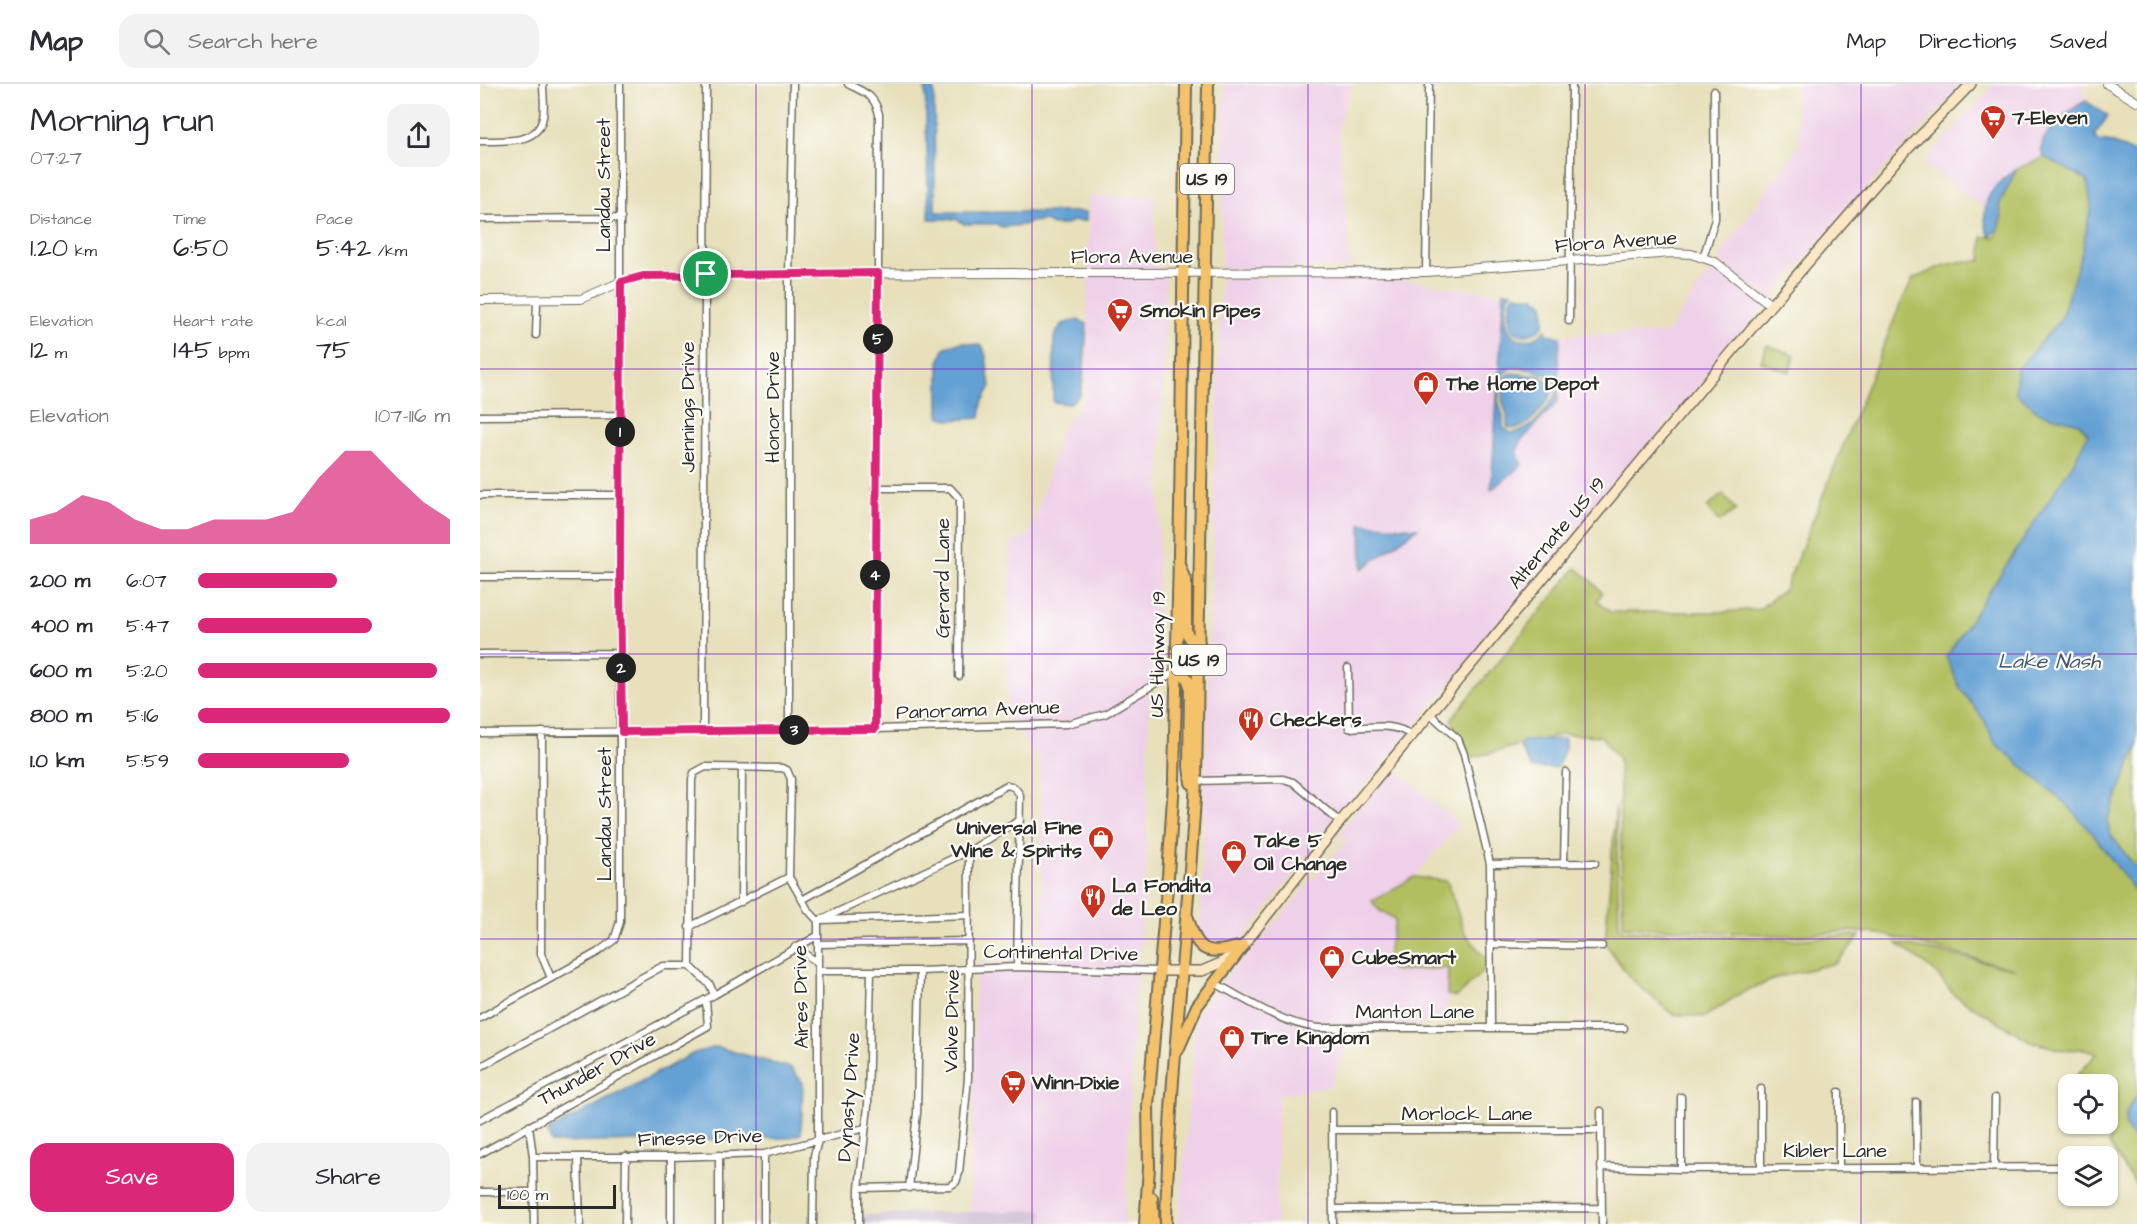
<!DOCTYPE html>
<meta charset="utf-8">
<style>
:root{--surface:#fff;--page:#f2f2f3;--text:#2b2b33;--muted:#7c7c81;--line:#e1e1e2;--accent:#db2777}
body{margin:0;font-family:"Architects Daughter",sans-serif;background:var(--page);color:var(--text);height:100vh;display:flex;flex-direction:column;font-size:22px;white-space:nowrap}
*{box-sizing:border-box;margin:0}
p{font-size:20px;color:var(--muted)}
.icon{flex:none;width:33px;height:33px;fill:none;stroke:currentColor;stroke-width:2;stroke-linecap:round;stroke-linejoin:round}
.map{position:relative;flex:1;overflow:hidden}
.panel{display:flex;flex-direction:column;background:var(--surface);width:480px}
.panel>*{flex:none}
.fabs{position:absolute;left:1578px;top:990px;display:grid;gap:12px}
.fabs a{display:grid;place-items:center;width:60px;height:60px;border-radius:12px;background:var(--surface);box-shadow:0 2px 4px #0004;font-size:30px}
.scale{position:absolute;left:18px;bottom:15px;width:118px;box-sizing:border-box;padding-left:6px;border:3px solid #2b2b2b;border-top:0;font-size:16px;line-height:21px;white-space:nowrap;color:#2b2b2b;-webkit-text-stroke:4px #fdfcf7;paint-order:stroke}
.pin{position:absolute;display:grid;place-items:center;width:51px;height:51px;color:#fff;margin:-26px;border:3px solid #fff;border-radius:50%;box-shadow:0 2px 6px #0007}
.km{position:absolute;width:30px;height:30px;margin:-15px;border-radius:50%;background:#222;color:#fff;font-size:16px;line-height:30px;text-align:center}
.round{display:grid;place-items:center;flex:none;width:63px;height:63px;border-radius:18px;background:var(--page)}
.headline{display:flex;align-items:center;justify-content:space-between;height:102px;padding:0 30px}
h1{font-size:33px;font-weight:600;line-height:45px}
.metrics{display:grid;grid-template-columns:repeat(3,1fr);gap:9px;height:102px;padding:6px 30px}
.metrics div{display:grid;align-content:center}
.metrics b{font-size:26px;font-weight:600}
.metrics small{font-size:16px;font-weight:400}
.metrics p{font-size:16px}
.chart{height:168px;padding:12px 30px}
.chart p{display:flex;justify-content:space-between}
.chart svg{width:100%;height:108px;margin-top:6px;fill:var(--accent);opacity:.7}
.primary-button{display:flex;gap:12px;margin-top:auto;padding:12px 30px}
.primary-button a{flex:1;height:69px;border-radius:18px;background:var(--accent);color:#fff;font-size:24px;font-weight:600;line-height:69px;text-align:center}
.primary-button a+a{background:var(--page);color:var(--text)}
ul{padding:0 30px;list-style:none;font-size:20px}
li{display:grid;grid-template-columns:96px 72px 1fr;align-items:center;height:45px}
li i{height:15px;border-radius:8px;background:var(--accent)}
header{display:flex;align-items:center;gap:36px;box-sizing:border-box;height:84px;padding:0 30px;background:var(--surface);border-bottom:2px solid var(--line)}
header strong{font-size:28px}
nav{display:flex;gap:33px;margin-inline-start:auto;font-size:21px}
.search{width:420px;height:54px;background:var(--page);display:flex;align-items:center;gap:15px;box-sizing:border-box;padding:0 21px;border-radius:18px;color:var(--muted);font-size:22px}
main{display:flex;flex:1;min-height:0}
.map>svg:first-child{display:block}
.built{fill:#eed0e8;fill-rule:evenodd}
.industrial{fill:#ccbed4}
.green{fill:#b2bf61;stroke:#6e7546;stroke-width:1.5}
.water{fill:#63a0d4;stroke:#476680;stroke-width:1.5}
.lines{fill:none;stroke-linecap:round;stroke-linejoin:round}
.minor-casing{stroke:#6d6a5d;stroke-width:9}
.tertiary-casing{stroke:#6d6a5d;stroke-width:10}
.secondary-casing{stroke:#6d6a5d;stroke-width:12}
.trunk-casing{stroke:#6d6a5d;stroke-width:14}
.minor{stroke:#fff;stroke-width:6}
.tertiary{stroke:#fff;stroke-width:8}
.secondary{stroke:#fbe7c3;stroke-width:9}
.trunk{stroke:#f4c26a;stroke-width:10}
.route-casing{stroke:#fff;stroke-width:12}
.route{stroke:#db2777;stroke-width:8}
.grid{fill:none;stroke:#7b2cbf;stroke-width:1.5;stroke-opacity:0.55}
.labels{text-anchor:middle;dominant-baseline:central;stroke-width:4.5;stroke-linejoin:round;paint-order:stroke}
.shield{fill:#fdfcf7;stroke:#6a6a68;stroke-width:1.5}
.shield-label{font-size:18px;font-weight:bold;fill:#2b2b2b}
.poi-label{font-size:20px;font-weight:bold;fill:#2b2b2b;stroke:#fdfcf7;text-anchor:start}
.street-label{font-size:20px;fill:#2b2b2b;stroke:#fdfcf7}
.water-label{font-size:21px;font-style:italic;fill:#415a6f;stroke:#fdfcf7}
</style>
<header>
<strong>Map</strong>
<div class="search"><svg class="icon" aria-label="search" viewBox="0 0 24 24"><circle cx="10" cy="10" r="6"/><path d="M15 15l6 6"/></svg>Search here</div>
<nav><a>Map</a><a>Directions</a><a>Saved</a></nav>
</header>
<main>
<section class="panel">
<div class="headline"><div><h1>Morning run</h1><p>07:27</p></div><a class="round"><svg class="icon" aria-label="share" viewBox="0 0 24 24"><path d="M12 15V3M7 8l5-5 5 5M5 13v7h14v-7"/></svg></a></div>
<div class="metrics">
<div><p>Distance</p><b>1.20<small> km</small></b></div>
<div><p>Time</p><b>6:50</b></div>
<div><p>Pace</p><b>5:42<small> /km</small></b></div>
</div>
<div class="metrics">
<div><p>Elevation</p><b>12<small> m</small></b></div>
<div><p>Heart rate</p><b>145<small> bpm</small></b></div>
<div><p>kcal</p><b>75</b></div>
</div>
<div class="chart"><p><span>Elevation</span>107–116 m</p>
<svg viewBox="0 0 160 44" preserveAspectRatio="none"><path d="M0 44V34L10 31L20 24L30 27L40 34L50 38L60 38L70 34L80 34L90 34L100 31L110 17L120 6L130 6L140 17L150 27L160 34V44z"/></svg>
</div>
<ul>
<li><b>200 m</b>6:07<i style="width:55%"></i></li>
<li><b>400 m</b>5:47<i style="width:69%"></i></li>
<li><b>600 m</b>5:20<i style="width:95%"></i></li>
<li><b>800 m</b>5:16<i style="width:100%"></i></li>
<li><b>1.0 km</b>5:59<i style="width:60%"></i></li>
</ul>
<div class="primary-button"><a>Save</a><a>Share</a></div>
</section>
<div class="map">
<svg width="1657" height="1140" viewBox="0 0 1657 1140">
<rect width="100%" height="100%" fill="#fdfcf7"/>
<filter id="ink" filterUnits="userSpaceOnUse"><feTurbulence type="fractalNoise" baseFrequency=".0167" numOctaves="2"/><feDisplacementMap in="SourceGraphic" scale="12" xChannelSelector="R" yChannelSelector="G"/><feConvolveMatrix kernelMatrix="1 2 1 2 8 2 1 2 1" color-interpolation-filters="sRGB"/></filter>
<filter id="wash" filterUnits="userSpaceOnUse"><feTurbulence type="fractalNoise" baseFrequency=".008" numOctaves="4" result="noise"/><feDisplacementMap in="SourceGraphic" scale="24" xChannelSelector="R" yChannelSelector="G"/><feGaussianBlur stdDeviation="1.35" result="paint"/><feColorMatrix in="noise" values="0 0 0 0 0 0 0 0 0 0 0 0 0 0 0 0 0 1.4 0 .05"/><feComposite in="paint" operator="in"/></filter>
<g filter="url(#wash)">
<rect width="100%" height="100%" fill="#e7e0bb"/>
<path class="built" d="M 744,0 L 872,0 L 858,43 L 871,184 L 741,185 Z
M 1315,0 L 1484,0 L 1412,75 L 1290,215 L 1238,175 L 1319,60 Z
M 1515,0 L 1603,0 L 1606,17 L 1594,23 L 1570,46 L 1561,69 L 1564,73 L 1529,90 L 1505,116 L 1505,125 L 1443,79 Z
M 609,112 L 674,112 L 675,184 L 686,184 L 676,551 L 669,609 L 666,793 L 655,917 L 644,1140 L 563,1140 L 563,1126 L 491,1128 L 490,1126 L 496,879 L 564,878 L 560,677 L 527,634 L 531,459 L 550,451 L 581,346 L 606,311 Z
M 1233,183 L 1285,222 L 857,735 L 760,858 L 739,863 L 727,859 L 720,854 L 741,194 L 894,193 L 946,198 L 947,200 L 1024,210 L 1011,406 L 1042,356 L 1078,317 L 1080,254 L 1073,251 L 1186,250 Z
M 912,682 L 979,741 L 934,793 L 892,817 L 912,832 L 914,847 L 907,870 L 912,886 L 969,884 L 966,939 L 871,944 L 826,933 L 871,946 L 851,1002 L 798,1011 L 796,1140 L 699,1140 L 716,933 L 765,866 ZM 860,750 L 867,756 L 754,886 L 754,885 Z"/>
<path class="industrial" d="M 563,1126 L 563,1140 L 383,1140 L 383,1131 Z"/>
<path class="green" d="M 1564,73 L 1607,96 L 1611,122 L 1602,168 L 1581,235 L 1537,286 L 1536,309 L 1560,329 L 1599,339 L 1608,350 L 1480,604 L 1504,636 L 1515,659 L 1586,720 L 1612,749 L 1657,810 L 1657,1103 L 1629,1060 L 1637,1006 L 1628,1003 L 1628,1000 L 1622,1000 L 1596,992 L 1617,970 L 1605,965 L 1583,966 L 1552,958 L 1475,912 L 1454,887 L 1416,859 L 1535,885 L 1400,850 L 1370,847 L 1314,852 L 1143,842 L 1139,675 L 1121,652 L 1083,650 L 990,674 L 971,635 L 1096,484 L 1111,496 L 1122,509 L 1117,517 L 1131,528 L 1242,528 L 1279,525 L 1305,505 L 1420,221 L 1433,195 L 1462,182 L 1483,177 L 1501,177 L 1502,153 L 1516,153 L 1522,135 L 1519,120 L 1537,85 Z
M 1287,261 L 1315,271 L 1309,288 L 1281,278 Z
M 1243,410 L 1256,426 L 1239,438 L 1227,423 Z
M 1657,663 L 1657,785 L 1630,750 L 1627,737 Z
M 1136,722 L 1139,842 L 1143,846 L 1313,856 L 1370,851 L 1380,852 L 1356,879 L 1302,892 L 1261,909 L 1225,933 L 1192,930 L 1150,894 L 1125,859 Z
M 934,793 L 967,797 L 985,849 L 1010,880 L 977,913 L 967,911 L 968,884 L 918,887 L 912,886 L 906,877 L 915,837 C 909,826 901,834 892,817 Z"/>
<path class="water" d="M 445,0 L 454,0 L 455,128 L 606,128 L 606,137 L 592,137 L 585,141 L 573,141 L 565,137 L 550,138 L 543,141 L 522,143 L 516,140 L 484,140 L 476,135 L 449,135 Z
M 1606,17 L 1628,32 L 1614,52 L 1618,57 L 1634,59 L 1657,70 L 1657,663 L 1627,737 L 1630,750 L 1657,785 L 1657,810 L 1612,749 L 1586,720 L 1515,659 L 1504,636 L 1480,604 L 1466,573 L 1594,378 L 1608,350 L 1599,339 L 1560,329 L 1536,309 L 1537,286 L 1581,235 L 1602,168 L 1611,122 L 1607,96 L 1564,73 C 1551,54 1591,24 1606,17 Z
M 1534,86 L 1536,86 L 1519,122 C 1524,132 1521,146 1510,152 C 1505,145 1505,137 1505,129 C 1505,109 1519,98 1534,86 Z
M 1024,207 L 1032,208 C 1022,219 1024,242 1034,253 C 1048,258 1055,256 1066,245 L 1065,249 L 1080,253 L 1078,300 C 1065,287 1049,284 1031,284 L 1024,289 L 1018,316 L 1023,332 L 1023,344 L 1031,349 C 1054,348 1066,325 1078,307 L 1078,317 L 1042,356 L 1037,366 L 1042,381 L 1011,406 Z
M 1034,211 L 1054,213 L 1064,220 L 1064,241 C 1054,251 1048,253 1035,249 C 1029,238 1027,222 1034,211 Z
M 598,236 L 607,240 L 603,295 L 600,311 L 589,320 L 573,318 L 574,253 L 582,240 Z
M 482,258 L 502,262 C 510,274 505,289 511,302 L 502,319 L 500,334 L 470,336 L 459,332 L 459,278 L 465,263 Z
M 1031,289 L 1060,292 L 1076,303 C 1067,317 1047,352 1027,343 L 1027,331 L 1022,316 L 1026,293 Z
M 881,440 L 938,444 L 882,485 Z
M 1085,655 L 1085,664 L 1077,684 L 1052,684 L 1040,664 L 1043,657 Z
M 237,963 L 311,984 L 323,999 L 321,1050 L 307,1054 L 71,1059 L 68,1047 L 214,969 Z
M 1657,1011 L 1657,1056 C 1638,1045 1645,1024 1657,1011 Z"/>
</g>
<g filter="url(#ink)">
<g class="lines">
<defs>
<path id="minor" d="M 368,0 C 385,9 394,10 399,30 L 395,645
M 0,57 C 22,56 58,62 63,33 C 65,23 63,10 63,0
M 0,135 L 141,134
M 1223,174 L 1235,135 L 1234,7
M 946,188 L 949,0
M 1089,237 L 1092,0
M 56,251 L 57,217
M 0,332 L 140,331
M 395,404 L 470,404 L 480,415 L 479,592
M 0,411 L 140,411
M 0,493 L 140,493
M 0,570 L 140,569
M 868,584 L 869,644 C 890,643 915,638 932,652
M 950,630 L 978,655 L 984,670 L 1010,780 L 1011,944
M 309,646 L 309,190 L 313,0
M 223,647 L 226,0
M 62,648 L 61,870 L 71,894
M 0,649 L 395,645 L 587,640 L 625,630 L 696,587
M 716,697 L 803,695 L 813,698 L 860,738
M 1084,779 L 1086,688
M 1010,780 L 1115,779
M 322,816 L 527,701 C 534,702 536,705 540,711 L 537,883
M 261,818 L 262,685
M 341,836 L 489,831
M 338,837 L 489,767 L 540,736
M 209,843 L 309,793
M 339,860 L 489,857
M 1010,860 L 1122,862
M 315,863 L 338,879
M 210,882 L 212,695 L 214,689 L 225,683 L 302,684 L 307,686 L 311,695 L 309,793 L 328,826 L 338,837 L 338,1056 L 334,1072 L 333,1140
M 339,887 L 440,887 L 537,883 L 678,887
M 735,899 C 768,917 800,939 838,944 L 1144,944
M 0,934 L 118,868 L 134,856 L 140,838 L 140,0
M 0,983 L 183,882 L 210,882 L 230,901 L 234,911
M 1281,1005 L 1281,1084
M 1201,1013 L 1201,1085
M 1436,1018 L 1437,1083
M 1121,1027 L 1122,1140
M 852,1028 L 853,1140
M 0,1036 L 234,911 L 337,852
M 49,1042 L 53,1073 L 54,1140
M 852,1046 L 1121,1046
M 0,1070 L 228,942 L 226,916
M 239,1071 L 239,1140
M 53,1073 L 191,1073 L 284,1070 L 385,1044
M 98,1073 L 100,1140
M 191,1073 L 191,1140
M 1121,1083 L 1201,1085 L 1588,1083
M 1359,1083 L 1359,1008
M 1514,1083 L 1515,1014
M 379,1104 L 470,1102 L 476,1098 L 479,1089 L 488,994 L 489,767
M 429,1104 L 437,1029 L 440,887
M 0,1108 L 53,1108
M 853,1125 L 1121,1124
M 145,1140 L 146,1072
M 284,1140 L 284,1070
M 379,1140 L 379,1104 L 388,1022 L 391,887"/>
<path id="tertiary" d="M 1627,0 L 1657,18
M 0,216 L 101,215 L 141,198 L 163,192 L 226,190 L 946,188 L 1192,169 L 1211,170 L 1235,178 L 1291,221"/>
<path id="secondary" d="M 678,887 L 722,887 L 741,879 L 763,862 L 860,738 L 1291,221 L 1415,78 L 1491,0"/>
<path id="trunk" d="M 700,482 L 706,499 L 706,548 L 712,557 L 719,558
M 696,587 C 705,590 707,593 710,602 L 709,683 L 711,699
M 708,834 C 718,872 729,870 763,862
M 698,966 L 717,922 L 763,862
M 672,1114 L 674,1140
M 665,1140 L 669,1084 L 668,1022 L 688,792 L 694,697 L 700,424 L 706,0
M 686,1140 C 689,992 708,845 716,697 L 728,0"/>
</defs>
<use href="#minor" class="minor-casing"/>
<use href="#tertiary" class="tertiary-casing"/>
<use href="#secondary" class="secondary-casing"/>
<use href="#trunk" class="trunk-casing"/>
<use href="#minor" class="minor"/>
<use href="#tertiary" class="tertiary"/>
<use href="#secondary" class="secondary"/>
<use href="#trunk" class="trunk"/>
</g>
</g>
<g class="lines" filter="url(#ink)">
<defs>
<path id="route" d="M 398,189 L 395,645 L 142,648 L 140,493 L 141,198 L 163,192 Z"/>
</defs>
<use href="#route" class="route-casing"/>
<use href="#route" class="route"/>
</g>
<path class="grid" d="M 276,0 L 276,1140M 552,0 L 552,1140M 828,0 L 828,1140M 1105,0 L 1105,1140M 1381,0 L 1381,1140M 0,285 L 1657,285M 0,570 L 1657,570M 0,855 L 1657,855"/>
<defs>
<symbol id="supermarket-pin" viewBox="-11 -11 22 30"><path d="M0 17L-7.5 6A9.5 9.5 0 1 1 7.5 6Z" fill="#c8321e" stroke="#fdfcf7"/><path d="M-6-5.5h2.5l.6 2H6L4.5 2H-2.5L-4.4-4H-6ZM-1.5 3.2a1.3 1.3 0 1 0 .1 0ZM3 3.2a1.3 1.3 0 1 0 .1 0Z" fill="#fff"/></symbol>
<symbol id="shop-pin" viewBox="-11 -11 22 30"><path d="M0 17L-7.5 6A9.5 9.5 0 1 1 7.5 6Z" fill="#c8321e" stroke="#fdfcf7"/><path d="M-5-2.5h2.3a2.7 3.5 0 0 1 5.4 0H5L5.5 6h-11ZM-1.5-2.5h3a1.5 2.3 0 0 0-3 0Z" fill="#fff"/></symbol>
<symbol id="restaurant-pin" viewBox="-11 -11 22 30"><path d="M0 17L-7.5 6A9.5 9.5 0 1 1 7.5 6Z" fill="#c8321e" stroke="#fdfcf7"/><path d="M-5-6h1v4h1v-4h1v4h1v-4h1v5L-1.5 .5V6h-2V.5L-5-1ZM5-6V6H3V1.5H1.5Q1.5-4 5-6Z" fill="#fff"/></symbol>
</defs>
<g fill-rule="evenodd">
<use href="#supermarket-pin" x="1498" y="19" width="30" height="40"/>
<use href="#supermarket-pin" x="625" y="212" width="30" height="40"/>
<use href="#shop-pin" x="931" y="285" width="30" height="40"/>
<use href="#restaurant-pin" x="756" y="621" width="30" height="40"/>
<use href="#shop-pin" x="606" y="740" width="30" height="40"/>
<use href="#shop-pin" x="739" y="754" width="30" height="40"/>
<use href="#restaurant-pin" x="598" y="798" width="30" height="40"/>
<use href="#shop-pin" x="837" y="859" width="30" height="40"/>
<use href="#shop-pin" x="737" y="939" width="30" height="40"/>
<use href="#supermarket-pin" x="518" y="984" width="30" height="40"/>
</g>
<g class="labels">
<g class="shield">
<rect x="700" y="80" width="54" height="30" rx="4.5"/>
<rect x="692" y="561" width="54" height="30" rx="4.5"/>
</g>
<g class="shield-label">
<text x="727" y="95">US 19</text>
<text x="719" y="576">US 19</text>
</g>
<g class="poi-label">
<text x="1532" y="34">7-Eleven</text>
<text x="660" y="227">Smokin Pipes</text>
<text x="966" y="300">The Home Depot</text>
<text x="790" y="636">Checkers</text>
<text x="602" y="744" text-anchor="end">Universal Fine<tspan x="602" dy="23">Wine &amp; Spirits</tspan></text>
<text x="774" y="757">Take 5<tspan x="774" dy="23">Oil Change</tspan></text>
<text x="632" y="802">La Fondita<tspan x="632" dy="23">de Leo</tspan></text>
<text x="872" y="874">CubeSmart</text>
<text x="771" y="954">Tire Kingdom</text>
<text x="552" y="999">Winn-Dixie</text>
</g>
<g class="street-label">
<text transform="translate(124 101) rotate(-90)">Landau Street</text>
<text transform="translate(1136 158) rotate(-4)">Flora Avenue</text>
<text x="652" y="173">Flora Avenue</text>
<text transform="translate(208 323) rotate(-90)">Jennings Drive</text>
<text transform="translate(293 323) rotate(-90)">Honor Drive</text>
<text transform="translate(1077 449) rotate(-50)">Alternate US 19</text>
<text transform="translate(463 494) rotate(-90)">Gerard Lane</text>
<text transform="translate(678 570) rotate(-89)">US Highway 19</text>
<text transform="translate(498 626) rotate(-2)">Panorama Avenue</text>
<text transform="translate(125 730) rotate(-90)">Landau Street</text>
<text transform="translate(581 869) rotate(1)">Continental Drive</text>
<text transform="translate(321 913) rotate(-91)">Aires Drive</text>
<text x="935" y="928">Manton Lane</text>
<text transform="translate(472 937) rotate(-89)">Valve Drive</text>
<text transform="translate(117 985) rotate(-29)">Thunder Drive</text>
<text transform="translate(369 1013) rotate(-86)">Dynasty Drive</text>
<text x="987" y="1030">Morlock Lane</text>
<text transform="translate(220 1054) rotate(-2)">Finesse Drive</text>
<text x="1355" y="1067">Kibler Lane</text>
</g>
<g class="water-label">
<text x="1569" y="577">Lake Nash</text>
</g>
</g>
</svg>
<div class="fabs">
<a><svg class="icon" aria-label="locate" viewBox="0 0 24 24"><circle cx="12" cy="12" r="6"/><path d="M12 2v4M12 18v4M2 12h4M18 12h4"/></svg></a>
<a><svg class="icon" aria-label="layers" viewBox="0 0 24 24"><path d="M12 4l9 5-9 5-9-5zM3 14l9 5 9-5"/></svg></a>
</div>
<div class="scale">100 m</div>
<div class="pin" style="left:226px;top:190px;background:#1e9e55"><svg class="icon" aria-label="arrive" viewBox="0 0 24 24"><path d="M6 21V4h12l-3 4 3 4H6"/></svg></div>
<b class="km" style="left:140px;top:348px">1</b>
<b class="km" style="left:141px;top:584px">2</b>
<b class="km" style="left:314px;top:646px">3</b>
<b class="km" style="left:395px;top:491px">4</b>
<b class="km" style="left:398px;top:255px">5</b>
</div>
</main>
